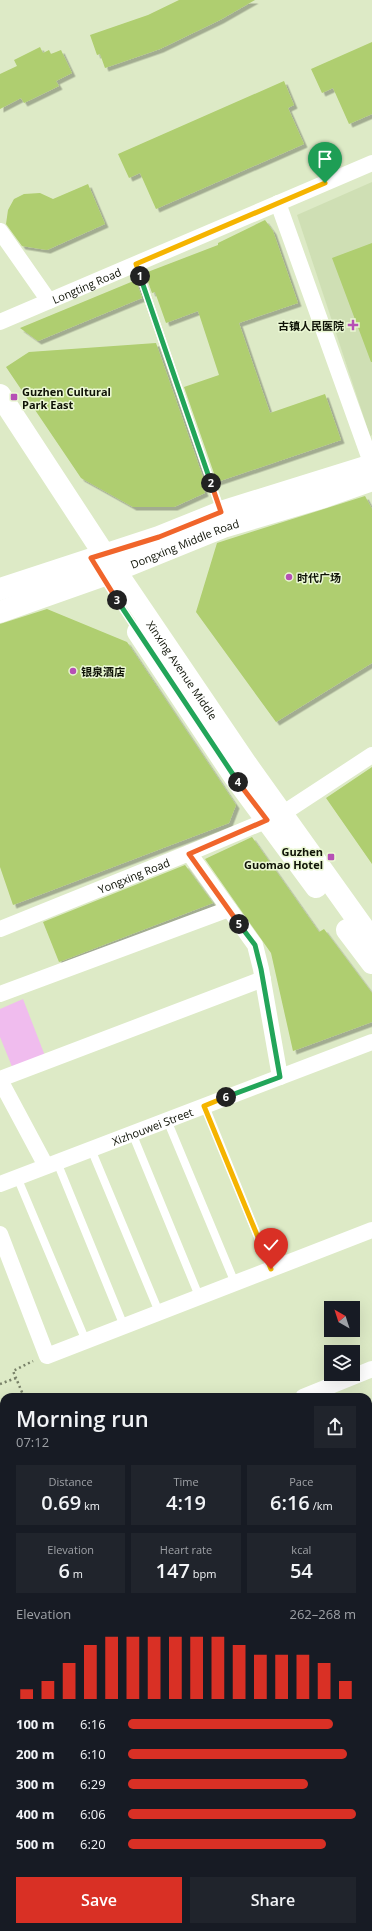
<!DOCTYPE html>
<meta charset="utf-8">
<style>
:root{--surface:#171b24;--page:#20242c;--text:#f1f3f6;--muted:#9ea1a6;--accent:#d93025}
body{margin:0;font-family:"Open Sans","Noto Sans SC",sans-serif;background:var(--page);color:var(--text);height:100vh;display:flex;flex-direction:column;font-size:15px;white-space:nowrap}
*{box-sizing:border-box;margin:0}
p{font-size:13px;color:var(--muted)}
.icon{flex:none;width:22px;height:22px;fill:none;stroke:currentColor;stroke-width:2;stroke-linecap:round;stroke-linejoin:round}
.map{position:relative;flex:1;overflow:hidden}
.panel{position:absolute;left:0px;top:1393px;width:372px;height:538px;display:flex;flex-direction:column;background:var(--surface);border-radius:12px 12px 0 0;box-shadow:0 4px 16px #0002}
.panel>*{flex:none}
.needle{width:26px;rotate:321deg}
.tools{position:absolute;left:324px;top:1301px;display:grid;gap:8px}
.tools a{display:grid;place-items:center;width:36px;height:36px;border-radius:0px;background:var(--surface);box-shadow:0 4px 16px #0002;font-size:20px}
.pin{position:absolute;display:grid;place-items:center;width:34px;height:34px;color:#fff;margin:-41px -17px;border-radius:50% 50% 50% 0;rotate:-45deg;box-shadow:0 0 4px #0007}
.pin .icon{rotate:45deg}
.km{position:absolute;width:20px;height:20px;margin:-10px;border-radius:50%;background:#222;color:#fff;font-size:11px;line-height:20px;text-align:center}
.round{display:grid;place-items:center;flex:none;width:42px;height:42px;border-radius:0px;background:var(--page)}
.headline{display:flex;align-items:center;justify-content:space-between;height:68px;padding:0 16px}
h1{font-size:22px;font-weight:600;line-height:30px}
.figures{display:grid;grid-template-columns:repeat(3,1fr);gap:6px;height:68px;padding:4px 16px}
.figures div{display:grid;align-content:center;border-radius:0px;background:var(--page);text-align:center}
.figures b{font-size:20px;font-weight:600}
.figures small{font-size:11px;font-weight:400}
.figures p{font-size:11px}
.chart{height:112px;padding:8px 16px}
.chart p{display:flex;justify-content:space-between}
.chart svg{width:100%;height:72px;margin-top:4px;stroke:var(--accent);stroke-width:6}
.action{display:flex;gap:8px;margin-top:auto;padding:8px 16px}
.action a{flex:1;height:46px;border-radius:0px;background:var(--accent);color:#fff;font-size:16px;font-weight:600;line-height:46px;text-align:center}
.action a+a{background:var(--page);color:var(--text)}
ul{padding:0 16px;list-style:none;font-size:13px}
li{display:grid;grid-template-columns:64px 48px 1fr;align-items:center;height:30px}
li i{height:10px;border-radius:5px;background:var(--accent)}
.map>svg:first-child{display:block}
.built{fill:#cfdfb4}
.green{fill:#f0bcee}
.lines{fill:none;stroke-linecap:round;stroke-linejoin:round}
.canal{stroke:#e9a0e7;stroke-width:15}
.building{fill:#afce6f;filter:url(#shadow)}
.path{stroke:#788168;stroke-width:2.5;stroke-dasharray:2 3;stroke-linecap:butt}
.lane{stroke:#fff;stroke-width:8}
.street{stroke:#fff;stroke-width:16}
.secondary{stroke:#fff;stroke-width:22}
.primary{stroke:#fff;stroke-width:22}
.split-1-casing{stroke:#fff;stroke-width:8}
.split-2-casing{stroke:#fff;stroke-width:8}
.split-3-casing{stroke:#fff;stroke-width:8}
.split-4-casing{stroke:#fff;stroke-width:8}
.split-5-casing{stroke:#fff;stroke-width:8}
.split-6-casing{stroke:#fff;stroke-width:8}
.split-7-casing{stroke:#fff;stroke-width:8}
.split-1{stroke:#f5b400;stroke-width:5}
.split-2{stroke:#22a559;stroke-width:5}
.split-3{stroke:#f0652b;stroke-width:5}
.split-4{stroke:#22a559;stroke-width:5}
.split-5{stroke:#f0652b;stroke-width:5}
.split-6{stroke:#22a559;stroke-width:5}
.split-7{stroke:#f5b400;stroke-width:5}
.poi-dot{fill:#b650b5;stroke:#eaf7d3;stroke-width:1.5}
.labels{text-anchor:middle;dominant-baseline:central;stroke-width:3;stroke-linejoin:round;paint-order:stroke}
.street-label{font-size:11px;fill:#0e1206;stroke:#eaf7d3}
.poi-label{font-size:11px;font-weight:bold;fill:#0e1206;stroke:#eaf7d3;text-anchor:start}
</style>
<div class="map">
<svg width="372" height="1931" viewBox="0 0 372 1931">
<defs>
<filter id="shadow"><feDropShadow dx="3.5" dy="3.5" stdDeviation="0" flood-color="#0004"/></filter>
</defs>
<rect width="100%" height="100%" fill="#ddeac6"/>
<path class="built" d="M 372,182 L 372,435 L 370,436 L 297,215 Z"/>
<path class="green" d="M 23,999 L 47,1061 L 15,1074 L 0,1037 L 0,1009 Z"/>
<g class="lines">
<path class="canal" d="M 0,1749 L 4,1751
M 368,1914 L 372,1918"/>
</g>
<path class="building" d="M 179,0 L 255,0 L 220,20 L 160,49 L 105,68 L 100,54 L 97,55 L 90,35 L 148,15 Z
M 372,42 L 372,114 L 349,124 L 333,88 L 322,93 L 311,69 Z
M 40,47 L 43,53 L 49,50 L 51,54 L 61,50 L 72,73 L 56,81 L 59,86 L 24,103 L 21,98 L 0,109 L 0,74 L 17,66 L 14,60 Z
M 284,81 L 294,105 L 288,108 L 304,144 L 156,209 L 140,173 L 129,178 L 118,154 Z
M 88,184 L 105,224 L 47,250 L 22,246 L 6,224 L 8,210 L 14,199 L 24,194 L 40,193 L 53,199 Z
M 265,220 L 273,231 L 298,303 L 239,323 L 253,364 L 270,413 L 325,394 L 341,440 L 217,482 L 184,387 L 219,375 L 198,311 L 166,323 L 155,292 L 152,293 L 145,273 L 218,245 L 218,243 Z
M 372,243 L 372,362 L 371,362 L 332,258 Z
M 136,280 L 142,298 L 38,341 L 20,328 Z
M 156,343 L 206,486 L 203,487 L 205,493 L 174,507 L 133,507 L 81,478 L 6,367 L 29,352 Z
M 365,496 L 372,509 L 372,663 L 276,722 L 196,612 L 217,543 Z
M 47,609 L 127,642 L 236,805 L 229,823 L 13,905 L 0,867 L 0,624 Z
M 372,767 L 372,864 L 326,798 Z
M 252,837 L 319,932 L 324,929 L 372,993 L 372,1022 L 293,1051 L 271,953 L 205,859 Z
M 185,865 L 213,903 L 59,962 L 43,922 Z"/>
<g class="lines">
<path class="path" d="M 0,1384 L 16,1378
M 24,1397 L 13,1371 L 33,1361
M 368,1512 L 372,1510
M 0,1768 L 4,1769
M 0,1877 L 4,1872
M 342,1927 L 344,1931
M 4,1931 L 7,1927
M 40,1931 L 43,1927"/>
<path class="lane" d="M 136,264 L 221,511
M 205,1106 L 271,1269
M 167,1120 L 235,1283
M 132,1133 L 199,1296
M 91,1149 L 159,1312
M 57,1162 L 124,1326
M 17,1177 L 86,1341"/>
<g class="street">
<path d="M 278,203 L 372,465"/>
<path d="M 0,231 L 49,301"/>
<path id="s1" d="M 0,322 L 372,163"/>
<path d="M 189,853 L 255,945 L 261,969 L 280,1077"/>
<path id="s2" d="M 0,929 L 189,853 L 282,814 L 372,755"/>
<path d="M 0,994 L 229,909"/>
<path d="M 0,1079 L 263,979"/>
<path d="M 0,1080 L 46,1166"/>
<path id="s3" d="M 0,1184 L 372,1042"/>
<path d="M 0,1234 L 47,1356 L 372,1230"/>
<path d="M 303,1397 L 372,1369"/>
<path d="M 0,1527 L 4,1524"/>
<path d="M 368,1621 L 372,1619"/>
<path d="M 0,1724 L 4,1725"/>
<path d="M 368,1821 L 372,1818"/>
<path d="M 368,1854 L 372,1856"/>
<path d="M 212,1931 L 212,1927"/>
</g>
<g class="secondary">
<path id="s4" d="M 0,395 L 104,554 L 247,765 L 372,940"/>
<path d="M 138,632 L 234,776 L 316,887"/>
<path d="M 347,930 L 372,963"/>
</g>
<g class="primary">
<path d="M 0,589 L 159,537 L 221,512 L 372,465"/>
<path id="s5" d="M 0,612 L 102,576 L 223,527 L 324,497 L 372,480"/>
</g>
</g>
<g class="lines">
<defs>
<path id="split-1" d="M 140,276 L 136,264 L 325,183"/>
<path id="split-2" d="M 140,276 L 211,483"/>
<path id="split-3" d="M 117,600 L 91,558 L 159,537 L 221,512 L 211,483"/>
<path id="split-4" d="M 117,600 L 238,782"/>
<path id="split-5" d="M 238,782 L 267,820 L 189,854 L 239,924"/>
<path id="split-6" d="M 226,1097 L 280,1077 L 261,969 L 255,945 L 239,924"/>
<path id="split-7" d="M 226,1097 L 204,1106 L 271,1269"/>
</defs>
<use href="#split-1" class="split-1-casing"/>
<use href="#split-2" class="split-2-casing"/>
<use href="#split-3" class="split-3-casing"/>
<use href="#split-4" class="split-4-casing"/>
<use href="#split-5" class="split-5-casing"/>
<use href="#split-6" class="split-6-casing"/>
<use href="#split-7" class="split-7-casing"/>
<use href="#split-1" class="split-1"/>
<use href="#split-2" class="split-2"/>
<use href="#split-3" class="split-3"/>
<use href="#split-4" class="split-4"/>
<use href="#split-5" class="split-5"/>
<use href="#split-6" class="split-6"/>
<use href="#split-7" class="split-7"/>
</g>
<g class="poi-dot">
<path d="M351 319h4v4h4v4h-4v4h-4v-4h-4v-4h4z"/>
<rect x="10" y="393" width="8" height="8" rx="2"/>
<circle cx="289" cy="577" r="4"/>
<circle cx="73" cy="671" r="4"/>
<rect x="327" y="853" width="8" height="8" rx="2"/>
</g>
<g class="labels">
<g class="street-label">
<text stroke="none"><textPath href="#s1" startOffset="94">Longting Road</textPath></text>
<text stroke="none"><textPath href="#s5" startOffset="197">Dongxing Middle Road</textPath></text>
<text stroke="none"><textPath href="#s4" startOffset="330">Xinxing Avenue Middle</textPath></text>
<text stroke="none"><textPath href="#s2" startOffset="144">Yongxing Road</textPath></text>
<text stroke="none"><textPath href="#s3" startOffset="163">Xizhouwei Street</textPath></text>
</g>
<g class="poi-label">
<text x="344" y="325" text-anchor="end">古镇人民医院</text>
<text x="22" y="391">Guzhen Cultural<tspan x="22" dy="13">Park East</tspan></text>
<text x="297" y="577">时代广场</text>
<text x="81" y="671">银泉酒店</text>
<text x="323" y="851" text-anchor="end">Guzhen<tspan x="323" dy="13">Guomao Hotel</tspan></text>
</g>
</g>
</svg>
<div class="tools">
<a><svg class="needle" viewBox="-14 -14 28 28"><path d="M0-13l5 13h-10z" fill="#e53935"/><path d="M0 13l5-13h-10z" fill="#9ea1a6"/></svg></a>
<a><svg class="icon" aria-label="layers" viewBox="0 0 24 24"><path d="M12 4l9 5-9 5-9-5zM3 14l9 5 9-5"/></svg></a>
</div>
<div class="pin" style="left:325px;top:183px;background:#1e9e55"><svg class="icon" aria-label="arrive" viewBox="0 0 24 24"><path d="M6 21V4h12l-3 4 3 4H6"/></svg></div>
<div class="pin" style="left:271px;top:1269px;background:#d93025"><svg class="icon" aria-label="check" viewBox="0 0 24 24"><path d="M5 12l5 5 9-10"/></svg></div>
<b class="km" style="left:140px;top:276px">1</b>
<b class="km" style="left:211px;top:483px">2</b>
<b class="km" style="left:117px;top:600px">3</b>
<b class="km" style="left:238px;top:782px">4</b>
<b class="km" style="left:239px;top:924px">5</b>
<b class="km" style="left:226px;top:1097px">6</b>
<section class="panel">
<div class="headline"><div><h1>Morning run</h1><p>07:12</p></div><a class="round"><svg class="icon" aria-label="share" viewBox="0 0 24 24"><path d="M12 15V3M7 8l5-5 5 5M5 13v7h14v-7"/></svg></a></div>
<div class="figures">
<div><p>Distance</p><b>0.69<small> km</small></b></div>
<div><p>Time</p><b>4:19</b></div>
<div><p>Pace</p><b>6:16<small> /km</small></b></div>
</div>
<div class="figures">
<div><p>Elevation</p><b>6<small> m</small></b></div>
<div><p>Heart rate</p><b>147<small> bpm</small></b></div>
<div><p>kcal</p><b>54</b></div>
</div>
<div class="chart"><p><span>Elevation</span>262–268 m</p>
<svg viewBox="0 0 160 44" preserveAspectRatio="none"><path d="M5 44V38M15 44V33M25 44V22M35 44V11M45 44V6M55 44V6M65 44V6M75 44V6M85 44V6M95 44V6M105 44V11M115 44V17M125 44V17M135 44V17M145 44V22M155 44V33"/></svg>
</div>
<ul>
<li><b>100 m</b>6:16<i style="width:90%"></i></li>
<li><b>200 m</b>6:10<i style="width:96%"></i></li>
<li><b>300 m</b>6:29<i style="width:79%"></i></li>
<li><b>400 m</b>6:06<i style="width:100%"></i></li>
<li><b>500 m</b>6:20<i style="width:87%"></i></li>
</ul>
<div class="action"><a>Save</a><a>Share</a></div>
</section>
</div>
